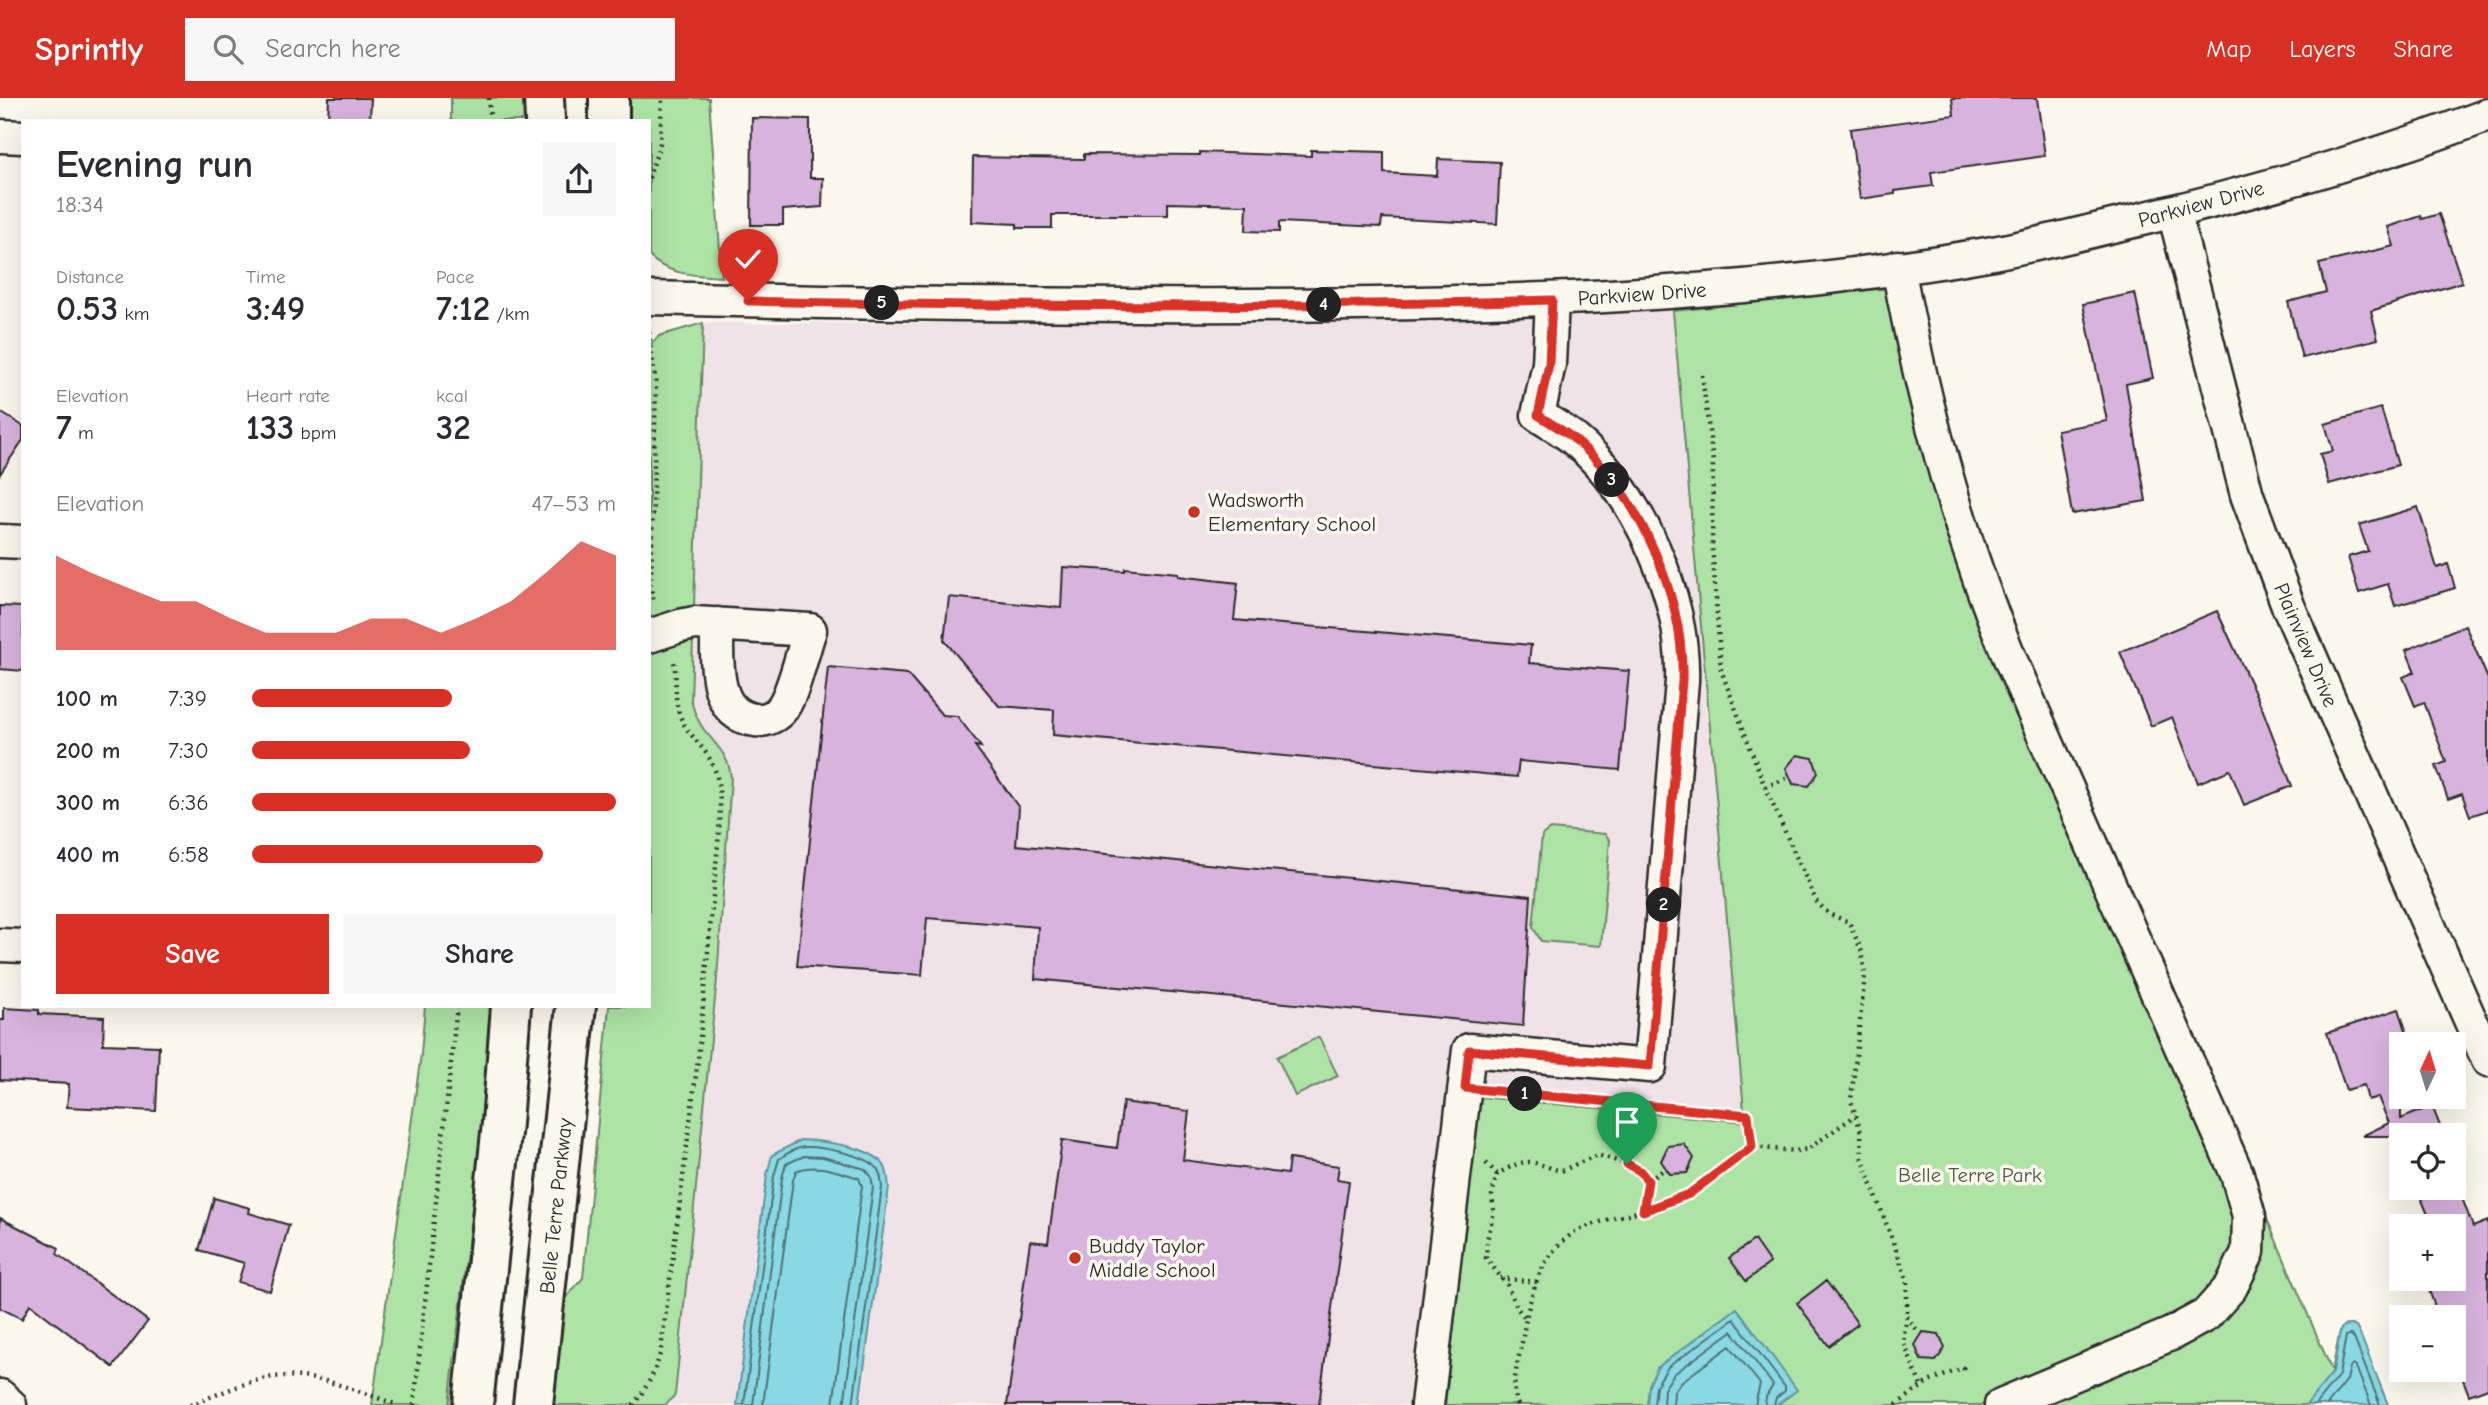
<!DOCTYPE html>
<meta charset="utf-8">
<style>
:root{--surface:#fff;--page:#f7f7f7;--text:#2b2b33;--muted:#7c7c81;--accent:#d93025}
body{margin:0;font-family:"Comic Neue",sans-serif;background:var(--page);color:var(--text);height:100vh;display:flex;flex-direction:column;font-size:26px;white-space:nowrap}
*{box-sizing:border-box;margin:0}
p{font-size:23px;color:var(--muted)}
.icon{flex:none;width:38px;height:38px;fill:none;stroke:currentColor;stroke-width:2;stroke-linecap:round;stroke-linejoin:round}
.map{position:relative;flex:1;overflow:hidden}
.panel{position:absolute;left:21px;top:21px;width:630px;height:889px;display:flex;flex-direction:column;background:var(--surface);border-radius:0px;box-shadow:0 7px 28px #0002}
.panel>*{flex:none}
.needle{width:46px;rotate:4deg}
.buttons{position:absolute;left:2389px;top:934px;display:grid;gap:14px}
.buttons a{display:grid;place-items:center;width:77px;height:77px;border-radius:0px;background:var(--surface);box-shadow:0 7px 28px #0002;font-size:35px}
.pin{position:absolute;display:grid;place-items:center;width:60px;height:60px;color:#fff;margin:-72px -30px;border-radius:50% 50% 50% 0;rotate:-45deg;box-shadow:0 0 7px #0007}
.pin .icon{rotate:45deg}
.km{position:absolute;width:35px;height:35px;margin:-18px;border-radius:50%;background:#222;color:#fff;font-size:19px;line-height:35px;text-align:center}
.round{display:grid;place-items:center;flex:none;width:74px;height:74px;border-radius:0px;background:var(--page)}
.overview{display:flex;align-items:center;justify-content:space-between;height:119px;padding:0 35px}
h1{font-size:38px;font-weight:700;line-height:52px}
.stats{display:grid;grid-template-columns:repeat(3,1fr);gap:10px;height:119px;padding:7px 35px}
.stats div{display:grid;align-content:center}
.stats b{font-size:35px;font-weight:700}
.stats small{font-size:19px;font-weight:400}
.stats p{font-size:19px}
.chart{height:196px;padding:14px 35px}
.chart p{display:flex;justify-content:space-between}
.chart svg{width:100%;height:126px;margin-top:7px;fill:var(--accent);opacity:.7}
.action{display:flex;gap:14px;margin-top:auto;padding:14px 35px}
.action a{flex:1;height:80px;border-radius:0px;background:var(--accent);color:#fff;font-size:28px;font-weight:700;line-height:80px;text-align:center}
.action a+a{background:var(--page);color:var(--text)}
ul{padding:0 35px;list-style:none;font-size:23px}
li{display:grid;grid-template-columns:112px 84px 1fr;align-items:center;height:52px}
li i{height:18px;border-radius:9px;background:var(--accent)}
header{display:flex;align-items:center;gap:42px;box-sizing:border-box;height:98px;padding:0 35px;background:var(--accent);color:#fff}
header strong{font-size:33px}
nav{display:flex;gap:38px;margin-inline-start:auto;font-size:24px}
.search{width:490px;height:63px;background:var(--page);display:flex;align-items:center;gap:18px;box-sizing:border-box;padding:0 24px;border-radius:0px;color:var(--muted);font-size:26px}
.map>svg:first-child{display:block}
.built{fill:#f0e3e8}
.green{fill:#ade3a5;stroke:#6c8768;stroke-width:2}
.water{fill:#89d9e4;stroke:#63939a;stroke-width:2}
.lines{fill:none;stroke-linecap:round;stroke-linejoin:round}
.shore{stroke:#517175;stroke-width:2}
.building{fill:#d7b3dd;stroke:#2b2b2b;stroke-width:2}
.minor-casing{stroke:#2b2b2b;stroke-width:37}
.major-casing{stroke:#2b2b2b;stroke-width:44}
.path{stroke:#2b2b2b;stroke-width:4.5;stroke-dasharray:2 5;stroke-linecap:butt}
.minor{stroke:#fbf7ec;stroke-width:32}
.major{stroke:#fbf7ec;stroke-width:38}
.route-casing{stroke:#fff;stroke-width:14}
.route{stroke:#d93025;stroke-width:9}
.poi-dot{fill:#c8321e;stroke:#fbf7ec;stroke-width:2.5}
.labels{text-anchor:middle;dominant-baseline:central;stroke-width:7;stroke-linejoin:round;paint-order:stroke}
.street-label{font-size:21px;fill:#2b2b2b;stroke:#fbf7ec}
.poi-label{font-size:21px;fill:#2b2b2b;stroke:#fbf7ec;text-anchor:start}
.park-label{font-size:21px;fill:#4c594a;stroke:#fbf7ec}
</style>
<header>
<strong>Sprintly</strong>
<div class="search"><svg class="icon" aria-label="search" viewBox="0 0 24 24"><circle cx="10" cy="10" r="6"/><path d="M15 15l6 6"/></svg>Search here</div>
<nav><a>Map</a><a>Layers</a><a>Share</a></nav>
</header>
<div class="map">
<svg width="2488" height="1307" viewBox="0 0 2488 1307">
<rect width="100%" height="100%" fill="#fbf7ec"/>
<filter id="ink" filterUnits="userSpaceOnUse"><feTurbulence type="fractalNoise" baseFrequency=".0143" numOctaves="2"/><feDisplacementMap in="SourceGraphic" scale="14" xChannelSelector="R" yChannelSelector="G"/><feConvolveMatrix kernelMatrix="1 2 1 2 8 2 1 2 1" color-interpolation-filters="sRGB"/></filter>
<g filter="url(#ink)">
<path class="built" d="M 1673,213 L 1745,1024 L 1480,999 L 1445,1307 L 665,1307 L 675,1296 L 717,881 L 731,680 L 722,652 L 704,631 L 691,603 L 703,225 L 1274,225 Z"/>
<path class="green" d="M 451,0 L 524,0 L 525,23 L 451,23 Z
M 625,0 L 709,0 L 722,179 C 698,177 668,178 649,158 L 649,23 L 626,23 Z
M 1888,190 L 1931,378 L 1955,460 L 1983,531 L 2264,1114 L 2332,1273 L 2340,1233 L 2343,1228 L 2351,1227 L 2356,1229 L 2388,1307 L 1445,1307 L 1480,999 L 1745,1024 L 1673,213 Z
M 703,225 L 691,603 C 694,613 698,624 705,633 C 718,649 729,658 731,680 L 717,881 L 675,1297 L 665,1307 L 550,1307 L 564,1202 L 583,1180 L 609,908 L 649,908 L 649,248 L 659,238 Z
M 1550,731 L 1605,736 L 1610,742 L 1601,848 L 1541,843 L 1533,829 L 1542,737 Z
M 425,908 L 493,908 L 483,1017 L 449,1307 L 372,1307 L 421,956 Z
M 1319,939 L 1338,978 L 1295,998 L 1277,959 Z"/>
<path class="water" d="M 801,1042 C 823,1043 871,1048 884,1067 C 888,1074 888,1082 889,1089 L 859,1307 L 737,1307 L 767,1077 L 772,1057 Z
M 1737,1210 L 1797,1292 L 1777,1307 L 1647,1307 L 1649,1287 L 1657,1270 Z
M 2351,1227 L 2356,1229 L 2360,1236 L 2388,1307 L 2306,1307 L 2333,1274 L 2340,1233 L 2343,1228 Z"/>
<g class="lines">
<path class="shore" d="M 744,1307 L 774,1078 L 779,1061 C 786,1056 795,1050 804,1049 C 820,1048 864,1057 875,1068 C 881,1074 881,1081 882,1089 L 853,1307
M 753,1307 L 782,1080 L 786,1066 L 804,1058 L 823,1059 L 865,1071 L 871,1078 L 873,1089 L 844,1307
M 763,1307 L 793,1082 L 796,1073 C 816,1064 838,1074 859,1080 L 862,1088 L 833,1307
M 1654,1307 L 1656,1288 L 1668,1269 L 1734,1221 L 1785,1289 L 1785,1293 L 1776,1300 L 1774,1307
M 1663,1307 L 1664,1291 L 1674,1276 L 1732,1233 L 1773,1287 L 1766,1299 L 1765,1307
M 1673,1307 L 1674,1294 L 1681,1284 L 1730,1248 L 1760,1286 L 1755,1307
M 2315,1307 L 2339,1277 L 2346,1238 L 2350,1236 L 2354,1240 L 2380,1307
M 2327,1307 L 2347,1282 L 2350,1269 L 2353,1267 L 2356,1269 L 2371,1307"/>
</g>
<path class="building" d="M 329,0 L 371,0 L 370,23 L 328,23 Z
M 1952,0 L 2037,0 L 2045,58 L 1931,74 L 1933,88 L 1895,93 L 1895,96 L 1860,101 L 1850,31 L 1954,17 Z
M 752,20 L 810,21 L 810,80 L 823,80 L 822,109 L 783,112 L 783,127 L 751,127 Z
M 1311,52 L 1384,54 L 1384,75 L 1437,78 L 1438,61 L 1500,64 L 1497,126 L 1382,120 L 1381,129 L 1279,124 L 1279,134 L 1246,133 L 1247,107 L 1168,105 L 1168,117 L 1052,117 L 1052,130 L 1017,130 L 1017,126 L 972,124 L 973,59 L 1084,61 L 1084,56 L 1200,57 L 1200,54 L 1311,58 Z
M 2439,116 L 2462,184 L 2371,213 L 2378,241 L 2302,260 L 2288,204 L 2326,194 L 2319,166 L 2394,148 L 2388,129 L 2421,118 L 2422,121 Z
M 2135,195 L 2153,280 L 2126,286 L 2146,403 L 2072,416 L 2057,332 L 2107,323 L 2083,206 Z
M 2381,310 L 2398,367 L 2329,386 L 2320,356 L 2333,353 L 2325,326 Z
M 0,314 L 23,328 L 23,342 L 0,376 Z
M 2418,409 L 2437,470 L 2448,466 L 2455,490 L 2395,508 L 2388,486 L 2359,495 L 2348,459 L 2368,453 L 2359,427 Z
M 1063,469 L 1125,473 L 1125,470 L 1178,475 L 1178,478 L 1238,485 L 1234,522 L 1531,547 L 1529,565 L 1629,573 L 1620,672 L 1519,663 L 1517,679 L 1053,637 L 1054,612 L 999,608 L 944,542 L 949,499 L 1061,510 Z
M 0,508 L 23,509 L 23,573 L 0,571 Z
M 2217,513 L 2262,610 L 2292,688 L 2244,707 L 2230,672 L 2198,685 L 2172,619 L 2151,628 L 2120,554 Z
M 2465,527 L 2488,581 L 2488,712 L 2470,718 L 2462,696 L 2448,701 L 2436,668 L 2446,664 L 2424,604 L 2415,608 L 2403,579 L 2415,574 L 2406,552 Z
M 828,569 L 907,576 L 942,617 L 957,618 L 981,649 L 975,648 L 1019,710 L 1016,747 L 1531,798 L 1523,928 L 1035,881 L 1038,829 L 927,820 L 922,877 L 797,868 Z
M 1797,657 L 1813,660 L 1818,675 L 1809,688 L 1793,686 L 1786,670 Z
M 4,910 L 39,912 L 39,916 L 104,919 L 103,946 L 159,948 L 156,1013 L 67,1009 L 69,986 L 0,982 L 0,922 L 4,922 Z
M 2399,911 L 2411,947 L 2401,947 L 2401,1021 L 2432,1008 L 2444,1038 L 2401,1038 L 2401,1052 L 2395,1038 L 2362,1038 L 2389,1025 L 2378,999 L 2368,1002 L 2364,987 L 2346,992 L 2327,935 Z
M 1123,1004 L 1189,1013 L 1183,1062 L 1287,1076 L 1289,1061 L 1339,1068 L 1337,1081 L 1349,1083 L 1319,1307 L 1007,1307 L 1030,1143 L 1048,1145 L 1062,1042 L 1117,1050 Z
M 1684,1046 L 1694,1060 L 1687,1075 L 1670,1076 L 1661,1063 L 1668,1048 Z
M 2456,1084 L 2473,1129 L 2488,1123 L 2488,1290 L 2469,1297 L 2454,1258 L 2454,1211 L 2438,1217 L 2425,1181 L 2455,1181 L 2454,1129 L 2433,1129 L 2417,1090 L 2454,1090 L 2454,1085 Z
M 214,1100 L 250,1110 L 249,1115 L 289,1127 L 270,1193 L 238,1184 L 244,1165 L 199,1152 Z
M 0,1120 L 59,1150 L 57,1156 L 148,1223 L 113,1269 L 30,1206 L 22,1221 L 0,1210 Z
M 1754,1142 L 1770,1165 L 1746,1183 L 1729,1160 Z
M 1826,1183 L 1858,1226 L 1829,1248 L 1797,1205 Z
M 1923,1234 L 1939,1236 L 1945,1250 L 1936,1263 L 1921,1262 L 1915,1247 Z"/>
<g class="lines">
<defs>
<path id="minor" d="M 0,38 L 23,39
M 2174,114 L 2247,397 L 2289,510 L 2488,962
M 1898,169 C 1923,304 1958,437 2011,563 L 2237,1076 L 2249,1118 L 2248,1154 L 2231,1189 L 2206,1217 L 2171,1236 L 2001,1307
M 649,200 C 849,205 1048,208 1248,207 C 1497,206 1747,199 1993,155 C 2036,147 2078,136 2121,126 C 2245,97 2369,62 2488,17
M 0,443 L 23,444
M 649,538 L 680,528 L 695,525 L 810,532 C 803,552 794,593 783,609 C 777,618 766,623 755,622 C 710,616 718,559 717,526
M 0,847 L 23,848
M 0,1298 L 10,1307
M 1427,1307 L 1469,952 L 1650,968 L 1682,583 C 1685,499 1639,395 1574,341 C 1563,332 1550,325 1538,317 L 1549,266 L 1552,202"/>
<path id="major" d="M 544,0 L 545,23
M 609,0 L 609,23
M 473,1307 L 502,1025 L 511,908
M 533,1307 L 576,908"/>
</defs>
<use href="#minor" class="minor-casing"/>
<use href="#major" class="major-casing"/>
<path class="path" d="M 489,0 L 490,23
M 649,80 L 660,45 L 662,0
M 649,234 L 656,286 L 651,486 L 654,506
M 1702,277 L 1713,364 L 1712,446 L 1721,572 L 1765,689 L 1816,803 L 1829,816 L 1849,824 L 1862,854 L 1865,878 L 1851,1002 L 1861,1034 L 1862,1060 L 1907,1182 L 1907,1218 L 1903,1243 L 1921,1288
M 1765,689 L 1790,679
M 1493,993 L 1748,1017 L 1752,1049
M 1486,1065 L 1497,1076 C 1531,1058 1526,1063 1561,1073 L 1597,1057 C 1618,1063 1634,1067 1648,1083 L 1666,1070
M 1497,1076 L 1492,1097 L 1494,1114 L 1487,1142 L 1486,1160 L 1507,1187 L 1517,1210 L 1526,1221
M 1643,1113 L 1648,1083
M 1500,1180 L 1537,1184
M 1907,1218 L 1919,1235
M 190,1307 C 215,1298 241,1285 267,1280 C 312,1272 356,1293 398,1307
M 414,1307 L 457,908
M 633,1307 C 647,1290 656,1273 661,1252 L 698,961 L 719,735 C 720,706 723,679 706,655 C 696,641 684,631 679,615 C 673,597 678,578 673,560
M 1518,1307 C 1510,1288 1518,1264 1522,1244 C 1529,1200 1540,1147 1586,1129 C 1619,1116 1655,1113 1688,1097 C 1711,1085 1732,1065 1752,1049 L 1796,1053 L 1808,1051 L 1856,1017
M 1896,1307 L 1928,1284 L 1963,1270 L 1965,1273"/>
<use href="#minor" class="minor"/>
<use href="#major" class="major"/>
</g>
</g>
<g class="lines" filter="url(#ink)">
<defs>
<path id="route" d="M 748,203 C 1016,209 1284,210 1552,202 L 1549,266 L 1538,317 C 1550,325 1563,332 1574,341 C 1639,395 1685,499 1682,583 L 1650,968 L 1469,952 L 1465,990 L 1748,1017 L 1752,1049 L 1689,1096 L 1643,1113 L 1648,1083 L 1640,1073 L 1627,1066"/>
</defs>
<use href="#route" class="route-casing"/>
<use href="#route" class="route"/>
</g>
<g class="poi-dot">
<circle cx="1194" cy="414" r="7"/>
<circle cx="1075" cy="1160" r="7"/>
</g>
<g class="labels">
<g class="street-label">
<text transform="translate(2201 106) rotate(-15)">Parkview Drive</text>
<text transform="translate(1642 196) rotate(-4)">Parkview Drive</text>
<text transform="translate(2306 547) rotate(67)">Plainview Drive</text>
<text transform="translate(556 1108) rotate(-84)">Belle Terre Parkway</text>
</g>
<g class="poi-label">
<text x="1208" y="402">Wadsworth<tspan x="1208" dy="24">Elementary School</tspan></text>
<text x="1089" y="1148">Buddy Taylor<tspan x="1089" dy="24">Middle School</tspan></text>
</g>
<g class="park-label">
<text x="1970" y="1077">Belle Terre Park</text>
</g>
</g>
</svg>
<div class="buttons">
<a><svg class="needle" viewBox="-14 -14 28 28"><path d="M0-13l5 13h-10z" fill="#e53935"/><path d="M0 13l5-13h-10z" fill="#7c7c81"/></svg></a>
<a><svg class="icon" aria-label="locate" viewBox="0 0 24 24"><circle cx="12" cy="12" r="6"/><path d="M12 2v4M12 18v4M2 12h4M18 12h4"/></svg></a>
<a>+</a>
<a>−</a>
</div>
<div class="pin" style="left:1627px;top:1066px;background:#1e9e55"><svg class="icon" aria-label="arrive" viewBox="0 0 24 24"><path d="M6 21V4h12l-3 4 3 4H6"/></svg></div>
<div class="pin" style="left:748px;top:203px;background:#d93025"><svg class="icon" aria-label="check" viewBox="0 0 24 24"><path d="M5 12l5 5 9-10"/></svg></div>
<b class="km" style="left:1525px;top:996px">1</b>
<b class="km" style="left:1664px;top:807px">2</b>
<b class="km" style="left:1612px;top:382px">3</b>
<b class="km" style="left:1324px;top:207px">4</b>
<b class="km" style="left:882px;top:205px">5</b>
<section class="panel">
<div class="overview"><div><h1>Evening run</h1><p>18:34</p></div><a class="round"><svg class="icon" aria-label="share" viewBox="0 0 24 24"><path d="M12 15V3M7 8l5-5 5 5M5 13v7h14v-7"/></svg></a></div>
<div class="stats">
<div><p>Distance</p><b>0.53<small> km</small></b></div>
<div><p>Time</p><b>3:49</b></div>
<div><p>Pace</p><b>7:12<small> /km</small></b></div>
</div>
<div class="stats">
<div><p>Elevation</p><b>7<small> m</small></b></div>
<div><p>Heart rate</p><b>133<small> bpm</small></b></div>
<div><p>kcal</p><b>32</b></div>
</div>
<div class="chart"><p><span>Elevation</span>47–53 m</p>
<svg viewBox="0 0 160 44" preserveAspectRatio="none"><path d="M0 44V11L10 17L20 22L30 27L40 27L50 33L60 38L70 38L80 38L90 33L100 33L110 38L120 33L130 27L140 17L150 6L160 11V44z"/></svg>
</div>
<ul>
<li><b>100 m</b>7:39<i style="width:55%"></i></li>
<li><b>200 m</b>7:30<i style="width:60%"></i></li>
<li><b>300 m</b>6:36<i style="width:100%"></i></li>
<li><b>400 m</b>6:58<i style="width:80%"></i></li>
</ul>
<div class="action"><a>Save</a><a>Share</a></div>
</section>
</div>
